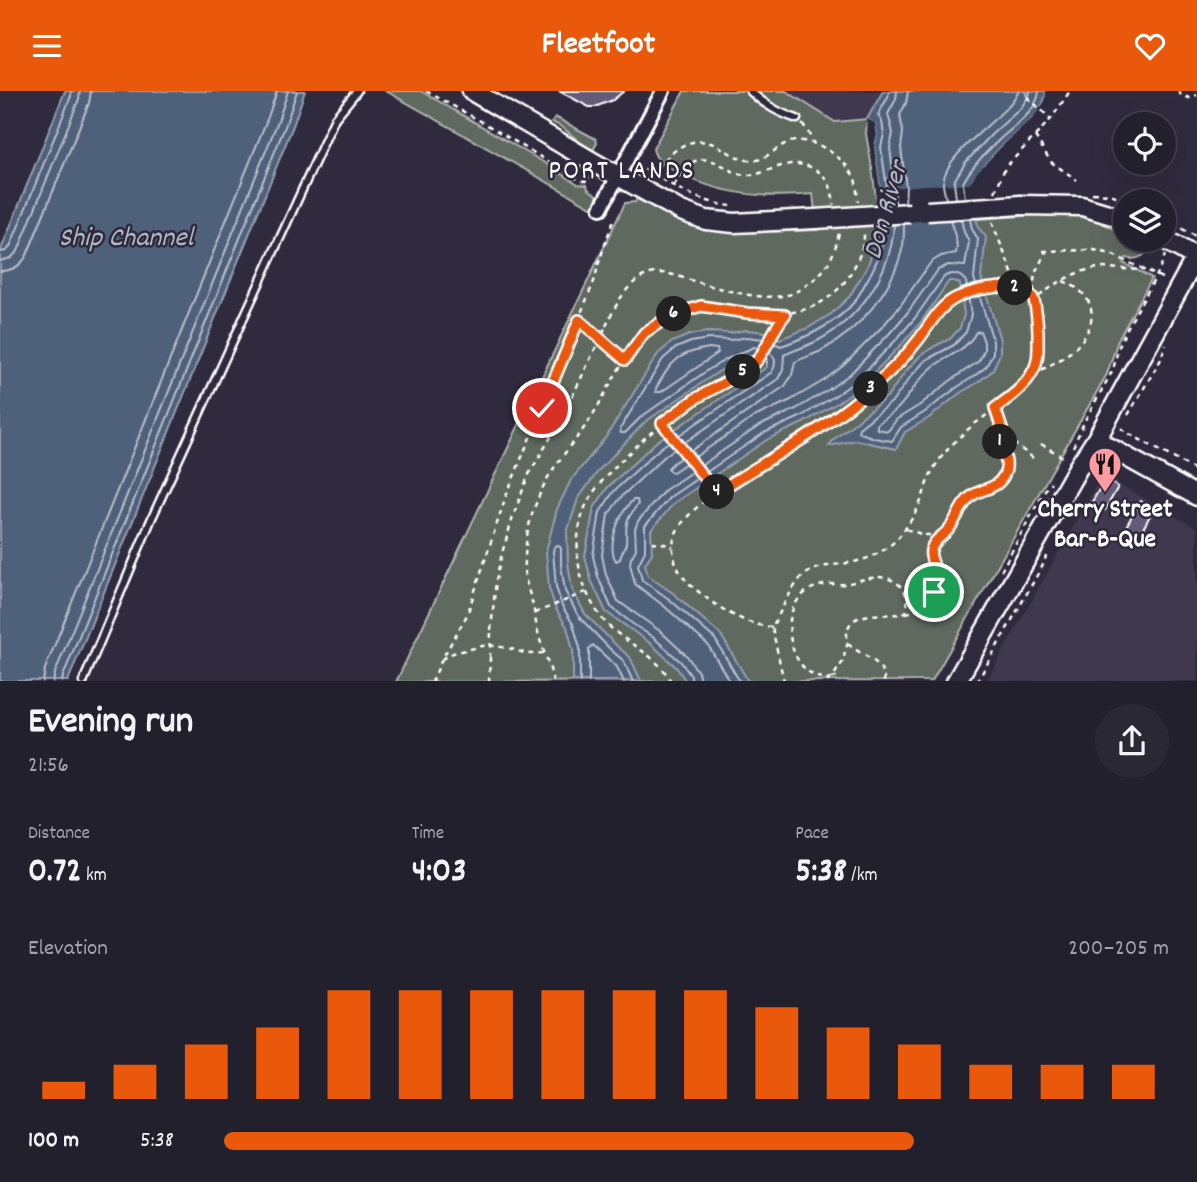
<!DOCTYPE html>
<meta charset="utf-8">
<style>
:root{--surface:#23202e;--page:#2b2836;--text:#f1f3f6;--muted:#a3a3aa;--line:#403e4a;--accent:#ea580c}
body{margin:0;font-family:Dekko,sans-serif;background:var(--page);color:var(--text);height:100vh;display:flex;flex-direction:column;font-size:26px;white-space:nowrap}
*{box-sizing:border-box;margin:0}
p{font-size:23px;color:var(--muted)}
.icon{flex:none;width:38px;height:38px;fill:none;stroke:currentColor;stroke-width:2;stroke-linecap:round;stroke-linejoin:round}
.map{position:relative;height:590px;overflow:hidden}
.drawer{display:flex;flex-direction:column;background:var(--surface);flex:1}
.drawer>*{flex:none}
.fabs{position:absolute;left:1113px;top:21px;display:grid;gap:14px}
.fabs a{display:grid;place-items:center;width:63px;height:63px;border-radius:50%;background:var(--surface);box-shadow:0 7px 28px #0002,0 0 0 2px var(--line);font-size:35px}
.pin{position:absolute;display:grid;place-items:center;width:60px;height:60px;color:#fff;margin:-30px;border:4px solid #fff;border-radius:50%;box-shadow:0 2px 7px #0007}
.km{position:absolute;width:35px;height:35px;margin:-18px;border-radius:50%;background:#222;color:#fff;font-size:19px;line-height:35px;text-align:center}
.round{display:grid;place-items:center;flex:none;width:74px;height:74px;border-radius:37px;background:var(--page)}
.summary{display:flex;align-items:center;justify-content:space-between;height:119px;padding:0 28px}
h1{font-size:38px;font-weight:700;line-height:52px}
.metrics{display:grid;grid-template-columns:repeat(3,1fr);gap:10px;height:119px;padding:7px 28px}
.metrics div{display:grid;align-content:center}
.metrics b{font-size:35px;font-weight:700}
.metrics small{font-size:19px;font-weight:400}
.metrics p{font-size:19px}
.chart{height:196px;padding:14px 28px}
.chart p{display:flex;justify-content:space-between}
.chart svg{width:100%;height:126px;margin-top:7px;stroke:var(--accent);stroke-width:6}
ul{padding:0 28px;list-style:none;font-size:23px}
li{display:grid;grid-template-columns:112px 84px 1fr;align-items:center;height:52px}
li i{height:18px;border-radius:9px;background:var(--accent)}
header{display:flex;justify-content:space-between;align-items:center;height:91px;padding:0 28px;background:var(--accent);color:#fff;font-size:32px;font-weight:700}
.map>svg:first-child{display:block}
.built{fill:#3f394f}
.green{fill:#5f695e;stroke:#afb4ae;stroke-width:2}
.water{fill:#50617a;stroke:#96a0af;stroke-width:2}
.pier{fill:#2f2a3d}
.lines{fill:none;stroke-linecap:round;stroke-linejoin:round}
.shore{stroke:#b9c0ca;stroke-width:2}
.ferry{stroke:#b0b8c3;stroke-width:2;stroke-dasharray:9 7;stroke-linecap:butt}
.building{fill:#645b79;stroke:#fff;stroke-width:2}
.lane-casing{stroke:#fff;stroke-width:11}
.street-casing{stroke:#fff;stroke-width:18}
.secondary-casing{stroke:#fff;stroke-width:23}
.path{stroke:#fff;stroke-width:2.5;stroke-dasharray:5 5;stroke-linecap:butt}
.lane{stroke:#2f2a3d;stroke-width:6}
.street{stroke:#2f2a3d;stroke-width:12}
.secondary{stroke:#2f2a3d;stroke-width:18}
.secondary-bridge-casing{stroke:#fff;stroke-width:23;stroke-linecap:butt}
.path-bridge{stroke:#fff;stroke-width:2.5;stroke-dasharray:5 5;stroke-linecap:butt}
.secondary-bridge{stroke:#2f2a3d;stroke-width:18}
.route-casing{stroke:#fff;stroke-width:14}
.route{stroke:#ea580c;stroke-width:9}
.labels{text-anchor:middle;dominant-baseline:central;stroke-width:5;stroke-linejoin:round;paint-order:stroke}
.poi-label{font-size:26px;font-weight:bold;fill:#fff;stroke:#2f2a3d}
.neighbourhood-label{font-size:28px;letter-spacing:2px;fill:#fff;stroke:#2f2a3d}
.water-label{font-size:28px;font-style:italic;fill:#b0b8c3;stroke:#2f2a3d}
</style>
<header><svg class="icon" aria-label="menu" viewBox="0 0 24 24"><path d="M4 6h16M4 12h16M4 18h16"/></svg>Fleetfoot<svg class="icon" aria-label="heart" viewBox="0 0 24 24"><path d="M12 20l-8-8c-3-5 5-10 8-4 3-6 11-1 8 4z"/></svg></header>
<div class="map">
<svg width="1197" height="591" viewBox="0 0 1197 591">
<rect width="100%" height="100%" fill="#2f2a3d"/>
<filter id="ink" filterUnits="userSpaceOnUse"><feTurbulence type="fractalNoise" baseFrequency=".0143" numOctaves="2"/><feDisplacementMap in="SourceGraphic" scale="14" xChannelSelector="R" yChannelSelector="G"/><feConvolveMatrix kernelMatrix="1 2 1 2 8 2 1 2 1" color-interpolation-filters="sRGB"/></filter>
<g filter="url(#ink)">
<path class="built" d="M 786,0 L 883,0 L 867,28 L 835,31 Z
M 1102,384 L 1197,437 L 1197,590 L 986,591 Z"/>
<path class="green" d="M 386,0 L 421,0 L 545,72 L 578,93 L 587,94 L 588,98 L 598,105 L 593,117 Z
M 684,0 L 786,0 L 835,31 L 867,28 L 866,43 L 873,83 L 879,135 L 1079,121 L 1125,143 L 1125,149 L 1137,149 L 1151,156 C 1145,165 1137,170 1126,167 L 1123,172 L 1152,187 L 1118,249 L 1107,283 L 932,590 L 396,591 L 625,112 L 635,111 L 637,108 L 671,125 L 700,136 L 730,142 L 817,139 L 813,103 C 765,108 718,104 675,80 C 664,74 656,70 653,58 Z
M 555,26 L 596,48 L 597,52 L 592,61 L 562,36 L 552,31 Z"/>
<path class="water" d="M 65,0 L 305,0 L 293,35 L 68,590 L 0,590 L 0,161 Z
M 883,0 L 1046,0 C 1044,25 1019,39 1002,55 C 990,67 979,79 970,93 L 978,136 L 986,146 L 981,186 L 1000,249 L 1000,263 L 992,280 L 977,292 L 960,302 L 929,327 L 905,341 L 896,358 L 856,349 L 829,355 L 833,349 L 888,305 L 906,280 L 921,264 L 937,254 L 950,248 L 960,237 L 964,224 L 960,193 L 954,190 L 949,190 L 921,231 L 901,254 L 861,295 L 837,312 L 803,332 L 768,348 L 674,412 L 651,439 L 652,462 L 645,473 L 648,485 L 673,502 L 721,544 L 748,590 L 686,590 L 676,576 L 650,552 L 606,521 L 591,489 L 585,465 L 594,417 L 608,396 L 656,351 L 767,276 L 767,268 L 755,263 L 728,275 L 712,285 L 645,331 L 599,379 L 578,408 L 567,441 L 568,472 L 572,498 L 585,523 L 617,555 L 630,566 L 641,590 L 573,590 L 573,559 L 567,536 L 556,518 L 549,497 L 546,460 L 557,418 L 571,389 L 606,346 L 658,263 L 672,251 L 689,244 L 707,241 L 731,242 L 746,239 L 766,241 L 780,248 L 808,237 L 831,223 L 849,206 L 867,176 L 877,149 L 880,98 L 874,55 L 877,44 L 875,33 L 867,28 Z"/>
<path class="pier" d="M 1046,0 L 1049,0 L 1048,11 L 1035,31 L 1005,57 L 981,83 L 973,94 L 980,126 L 874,133 L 876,98 L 870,55 L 873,44 L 872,35 L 865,31 L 867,28 L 875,32 L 877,44 L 874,55 L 880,98 L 926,94 L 969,93 L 978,80 L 1003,54 L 1032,28 L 1045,10 Z"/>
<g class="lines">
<path class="shore" d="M 965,107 L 963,92 C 971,76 985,62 998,50 C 1012,36 1037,22 1039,0
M 946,108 C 945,103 943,97 943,92 C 946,59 1005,28 1019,0
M 956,108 L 954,90 L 965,72 L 992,43 L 1020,18 L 1029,5 L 1030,0
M 895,112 L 895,97 L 890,57 L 893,42 L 888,23 L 896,8 L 897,0
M 905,112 L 906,96 L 901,57 L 903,41 L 900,24 L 906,12 L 908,0
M 886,113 L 887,97 L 881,56 L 884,43 L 882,31 L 878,24 L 888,6 L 889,0
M 904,133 C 904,140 904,148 903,155 C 893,199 860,239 821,260 C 812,264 803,267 795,271 L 792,284 L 785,295 L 673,372 L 668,377 L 669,380 L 673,381 L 754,326 L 791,309 L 823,290 L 843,275 L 882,236 L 900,215 L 931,171 L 941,165 L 956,162 C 959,151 953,140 950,129
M 0,161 L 6,160 L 10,156 L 71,5 L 71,0
M 0,170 L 11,167 L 18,160 L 79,8 L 80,0
M 0,180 C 12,180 21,175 27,164 L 89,12 L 91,0
M 980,240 L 984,251 L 984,259 L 979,270 L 950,290 L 920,314 L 897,328 L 888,340 L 877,338 L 877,333 C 884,328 892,323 899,316 C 911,303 919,286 934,275 C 950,263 966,260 976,241 Z
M 709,257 L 717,258 L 718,262 L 661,301 L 656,301 L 656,297 C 672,270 677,262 709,257 Z
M 633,409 L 637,409 L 638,413 C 624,432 627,429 626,452 C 625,457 621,463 620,468 L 616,470 C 606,454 620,421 633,409 Z
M 43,591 L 45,578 L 268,26 L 277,0
M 53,591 L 55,582 L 278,30 L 288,0
M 62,591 L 63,585 L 286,33 L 297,0
M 580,591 L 580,557 L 573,533 L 562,515 L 556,496 L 553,460 L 554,456 L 557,454 L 561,457 L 561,473 L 565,500 L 579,526 L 612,560 L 624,570 L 633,591
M 589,591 L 589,558 L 593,554 L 617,576 L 624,591
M 691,591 L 691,585 L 681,571 L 654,547 L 633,533 L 611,516 L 598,486 L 593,465 L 600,421 L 614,400 L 660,357 L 772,281 C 781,265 768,259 754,256 L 725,269 L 708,279 L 641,326 L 625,342 L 621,342 L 620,338 L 663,268 L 676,257 L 691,251 L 708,248 L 731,249 L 747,246 L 764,248 L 781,255 C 808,246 837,232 855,210 C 859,204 863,197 866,191 C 877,173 884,155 885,134
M 700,591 L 698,581 L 687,565 L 660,540 L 618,510 L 606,484 L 602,464 L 608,424 L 621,406 L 666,364 L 778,288 L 783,279 L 784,264 C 794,259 805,256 815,251 C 859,229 891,183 894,134
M 730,591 L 708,554 L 664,515 L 635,493 L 630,473 L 631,467 L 636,458 L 635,438 L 638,430 L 665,399 L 759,335 L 796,318 L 828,299 L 850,283 L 889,243 L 908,221 L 938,179 L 948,174 L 965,175 L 969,151 L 964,141 L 961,128
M 740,591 L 715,548 L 669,508 L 642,489 L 638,474 L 645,460 L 645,435 L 670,406 L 764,342 L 800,326 L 833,306 L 856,290 L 896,249 L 915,227 L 943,187 C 951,180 961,183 966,191 L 971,224 L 966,241 L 954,254 L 926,269 L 911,285 L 893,310 L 859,337 L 858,341 L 874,347 L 892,350 L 901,336 L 925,321 L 956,297 L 973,286 L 986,276 L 993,262 L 993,250 L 974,187 L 978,148 L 972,138 L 970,128"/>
<path class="ferry" d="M 1025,0 L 1027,6"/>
</g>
<path class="building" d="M 559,0 L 624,0 L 613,9 L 595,16 L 589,16 Z
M 1105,388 L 1118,396 L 1105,419 L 1092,411 Z
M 1140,410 L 1154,417 L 1136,451 L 1122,443 Z"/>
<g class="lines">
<defs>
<path id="lane" d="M 750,0 C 765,14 777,21 797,28
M 83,591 L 151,429 L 335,27 L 357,0"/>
<path id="street" d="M 601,117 L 663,0"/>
<path id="secondary" d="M 472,0 L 591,70 L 681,120 L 706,129 L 734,132 L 815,128
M 1021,114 L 1082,115 L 1125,128
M 1164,148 L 1197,167
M 1096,349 L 1197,405
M 956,591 L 1079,375 L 1096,349 L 1196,166"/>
</defs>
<use href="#lane" class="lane-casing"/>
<use href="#street" class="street-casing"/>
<use href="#secondary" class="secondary-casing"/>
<path class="path" d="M 426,0 L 484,32 L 581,90 L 589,90 L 592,85
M 1178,0 L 1180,3 L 1189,7 L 1197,4
M 1027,6 L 1051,28
M 802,33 L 806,37 L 813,51
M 1035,45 L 1051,71 L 1077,89
M 636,73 C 666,91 696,111 731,115
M 658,76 C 674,58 692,42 718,55 C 731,62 741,71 757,69 C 770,66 778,54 790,51 C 813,44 846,67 855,88 C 857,94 857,103 858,110
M 674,95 C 684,74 696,61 720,73 C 731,79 737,85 750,84 C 765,83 779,73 793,73 C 807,72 823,80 829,93 C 832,99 833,107 834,114
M 995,101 L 1005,77 L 1051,28 L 1070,0
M 1092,102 L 1110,103 L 1130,110
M 1164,128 L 1197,146
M 992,131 L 1018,197
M 1043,160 L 1094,159 L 1111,163 L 1164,188
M 579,229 L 625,269
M 606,235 C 615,216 627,189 650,183 C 662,180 675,184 687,188 C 715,196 759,211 787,204 C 794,203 800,198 806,194 C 826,182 835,164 839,141
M 756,273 L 767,271
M 1033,284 C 1047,275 1066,267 1078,254 C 1101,228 1094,202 1063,190
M 995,317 L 1002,338 L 1016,354 L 1033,367
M 1128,324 L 1160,270 L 1166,253
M 662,333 L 716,402
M 1121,337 L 1126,341 L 1197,380
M 1041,353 L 1063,366
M 1073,356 L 1085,329 L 1113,279 L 1118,258 L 1125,241 L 1159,180 L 1165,164
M 906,438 L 924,444 L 935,444 L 939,446
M 652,451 L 662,452 L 673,456
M 1001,480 L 1045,399 L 1051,391
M 535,522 L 586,501
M 906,522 C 927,518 939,502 935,480 C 933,470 928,464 933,454 C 937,447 943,445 948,439 C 957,429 959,416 969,408 C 980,398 996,399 1004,384 C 1012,369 996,354 1002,338
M 772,536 C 743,534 715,515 693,496 C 677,483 667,460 677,440 C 694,407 768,369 800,350 C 824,335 847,317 869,299 C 886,285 903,267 917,250 C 930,235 937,216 956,207 C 966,202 1007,193 1018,197 C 1024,199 1030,205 1034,209 C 1052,195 1076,178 1100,177 C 1115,177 1130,179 1145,179
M 491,539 L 496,489 L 502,462 L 514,423 L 528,385 L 562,327 L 594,260
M 848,553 C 861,565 885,569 884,591
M 442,568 L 453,562 L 487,554 L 508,557 L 528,563 L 544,562
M 832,587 L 840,585
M 827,588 L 832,587 L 844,569 L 845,558 L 848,553 C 840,517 879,525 901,523 L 906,521 C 912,501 897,486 877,486 C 866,487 855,491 845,493 C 838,494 830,492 823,494 C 792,500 784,530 793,558 C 798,574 810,586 827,588 L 829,591
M 432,591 L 442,568 L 467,524 L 506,405 L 595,188 L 598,174 L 613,130
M 489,591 L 490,567
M 553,591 C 550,573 543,561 539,545 C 536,535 535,524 533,514 C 530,504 526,493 525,483 C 524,461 527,435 535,415 C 540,402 546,388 554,377 C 565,361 578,346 589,330 C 612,294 629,247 668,225 C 696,210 716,218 746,221 C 788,226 823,222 849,185 C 857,172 865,155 864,140
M 671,591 C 656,560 620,552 601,526 C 578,495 571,456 584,419 C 591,401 606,385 619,372 C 658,331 699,304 749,278 C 765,265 770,241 784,225
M 784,591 L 772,536 C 781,521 790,498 802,486 C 818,472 839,475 858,470 C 871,467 886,459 895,450 C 907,437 917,421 923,405 C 925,398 927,391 930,385 C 937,369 950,355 963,343 C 982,324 1029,300 1036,274 C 1043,244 1029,214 1035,184 C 1037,176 1043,168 1046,160
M 977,591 L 1044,472 L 1046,465"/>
<use href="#lane" class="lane"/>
<use href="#street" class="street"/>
<use href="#secondary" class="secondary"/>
<defs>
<path id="secondary-bridge" d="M 927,120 L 1021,114
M 815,128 L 910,122"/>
</defs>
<use href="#secondary-bridge" class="secondary-bridge-casing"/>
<path class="path-bridge" d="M 594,260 L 606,235
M 490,567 L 491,539"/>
<use href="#secondary-bridge" class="secondary-bridge"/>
</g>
</g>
<g class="lines" filter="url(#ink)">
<defs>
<path id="route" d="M 542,317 L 579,229 L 625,269 L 644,242 L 670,225 L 701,215 L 747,222 L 785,224 C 771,240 765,265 749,278 L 695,308 L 662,332 L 716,402 C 769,367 827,338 874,295 C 890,281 906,265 919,248 C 930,234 939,214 958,206 C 975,198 1021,188 1033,207 C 1036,212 1038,237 1038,244 C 1038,256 1039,270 1033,280 C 1025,296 1009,307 995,317 L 1002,338 C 996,354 1012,369 1004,384 C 997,398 984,397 973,404 C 960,413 958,428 948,439 C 942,446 934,448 931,459 C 929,465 934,473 935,479 C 937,487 936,493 934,501"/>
</defs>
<use href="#route" class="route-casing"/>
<use href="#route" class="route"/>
</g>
<defs>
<symbol id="restaurant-pin" viewBox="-11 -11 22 30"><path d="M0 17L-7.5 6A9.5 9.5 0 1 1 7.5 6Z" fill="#ff9aa2" stroke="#2f2a3d"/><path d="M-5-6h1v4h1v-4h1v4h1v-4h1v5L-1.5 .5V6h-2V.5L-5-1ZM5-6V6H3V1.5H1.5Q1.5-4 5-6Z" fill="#111"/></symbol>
</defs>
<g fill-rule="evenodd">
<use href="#restaurant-pin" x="1086" y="354" width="38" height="52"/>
</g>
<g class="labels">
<g class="poi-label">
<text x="1105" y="419">Cherry Street<tspan x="1105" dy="30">Bar-B-Que</tspan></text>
</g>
<g class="neighbourhood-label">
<text x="622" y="82">PORT LANDS</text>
</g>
<g class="water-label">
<text transform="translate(888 120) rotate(-74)">Don River</text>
<text x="126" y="149">Ship Channel</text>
</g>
</g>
</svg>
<div class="fabs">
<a><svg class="icon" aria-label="locate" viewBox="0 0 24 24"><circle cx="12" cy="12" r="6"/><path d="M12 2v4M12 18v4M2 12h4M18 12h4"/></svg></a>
<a><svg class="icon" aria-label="layers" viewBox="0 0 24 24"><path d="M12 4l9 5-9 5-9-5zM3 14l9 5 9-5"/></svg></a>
</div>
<div class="pin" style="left:934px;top:501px;background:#1e9e55"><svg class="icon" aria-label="arrive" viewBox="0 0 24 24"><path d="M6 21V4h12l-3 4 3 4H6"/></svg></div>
<div class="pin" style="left:542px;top:317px;background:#d93025"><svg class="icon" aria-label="check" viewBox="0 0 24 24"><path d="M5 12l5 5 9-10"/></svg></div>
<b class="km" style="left:1000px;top:351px">1</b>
<b class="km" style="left:1015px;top:197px">2</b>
<b class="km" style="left:871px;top:298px">3</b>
<b class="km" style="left:717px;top:401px">4</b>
<b class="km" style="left:743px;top:281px">5</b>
<b class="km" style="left:674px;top:223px">6</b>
</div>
<section class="drawer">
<div class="summary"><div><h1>Evening run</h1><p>21:56</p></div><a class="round"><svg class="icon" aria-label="share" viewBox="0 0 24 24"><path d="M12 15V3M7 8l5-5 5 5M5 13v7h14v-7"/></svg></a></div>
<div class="metrics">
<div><p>Distance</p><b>0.72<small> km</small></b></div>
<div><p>Time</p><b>4:03</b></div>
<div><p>Pace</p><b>5:38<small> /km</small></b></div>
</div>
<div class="chart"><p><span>Elevation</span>200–205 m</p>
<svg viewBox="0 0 160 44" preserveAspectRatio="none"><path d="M5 44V38M15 44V32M25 44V25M35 44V19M45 44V6M55 44V6M65 44V6M75 44V6M85 44V6M95 44V6M105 44V12M115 44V19M125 44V25M135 44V32M145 44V32M155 44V32"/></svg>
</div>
<ul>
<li><b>100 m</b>5:38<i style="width:73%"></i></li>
</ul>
</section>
